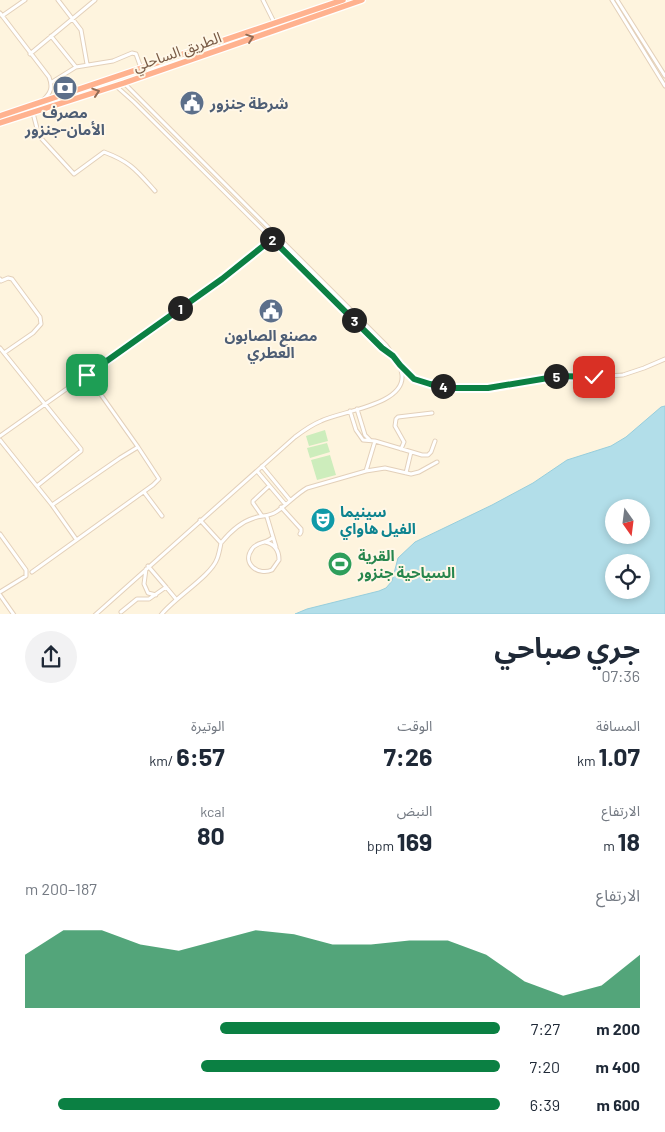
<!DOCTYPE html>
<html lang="ar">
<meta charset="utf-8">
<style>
:root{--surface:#fff;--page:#f2f2f3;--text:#1f2937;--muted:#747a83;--accent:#0b8043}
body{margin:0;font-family:Barlow,"Noto Sans Arabic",sans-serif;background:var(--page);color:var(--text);direction:rtl;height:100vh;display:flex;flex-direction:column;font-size:19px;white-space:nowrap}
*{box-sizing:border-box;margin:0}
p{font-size:16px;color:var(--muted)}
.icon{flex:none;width:28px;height:28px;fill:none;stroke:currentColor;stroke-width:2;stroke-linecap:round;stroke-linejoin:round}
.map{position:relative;height:614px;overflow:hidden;direction:ltr}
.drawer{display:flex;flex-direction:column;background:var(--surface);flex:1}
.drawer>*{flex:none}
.needle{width:32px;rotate:166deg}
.controls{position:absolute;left:605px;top:499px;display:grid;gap:10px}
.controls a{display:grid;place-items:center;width:45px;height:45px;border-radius:50%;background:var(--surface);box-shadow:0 2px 8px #0003;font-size:25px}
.pin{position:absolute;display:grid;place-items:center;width:42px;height:42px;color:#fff;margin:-21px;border-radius:10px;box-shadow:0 2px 8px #0006}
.km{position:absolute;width:25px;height:25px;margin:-12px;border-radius:50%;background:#222;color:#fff;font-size:14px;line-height:25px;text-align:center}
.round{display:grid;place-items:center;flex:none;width:52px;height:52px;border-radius:26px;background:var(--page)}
.overview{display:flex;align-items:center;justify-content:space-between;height:85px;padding:0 25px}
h1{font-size:28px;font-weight:700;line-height:38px}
.metrics{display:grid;grid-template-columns:repeat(3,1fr);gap:8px;height:85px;padding:5px 25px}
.metrics div{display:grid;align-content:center}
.metrics b{font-size:25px;font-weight:700}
.metrics small{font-size:14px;font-weight:400}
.metrics p{font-size:14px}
.chart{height:140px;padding:10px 25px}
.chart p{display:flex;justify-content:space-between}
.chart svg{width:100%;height:90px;margin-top:5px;fill:var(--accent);opacity:.7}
ul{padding:0 25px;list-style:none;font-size:16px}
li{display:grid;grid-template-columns:80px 60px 1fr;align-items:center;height:38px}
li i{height:12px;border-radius:6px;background:var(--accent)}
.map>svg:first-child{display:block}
.green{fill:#cdedbc}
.water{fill:#b2dee9;stroke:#97cedc;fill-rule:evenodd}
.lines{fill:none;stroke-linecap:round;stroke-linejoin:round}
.street-casing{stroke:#e3d0ba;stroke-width:5}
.highway-casing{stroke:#fff;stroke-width:8}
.street{stroke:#fff;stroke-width:3}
.highway{stroke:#ffb28f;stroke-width:5.5}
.oneway{stroke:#926b53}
.route-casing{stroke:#fff;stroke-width:10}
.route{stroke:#0b8043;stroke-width:6}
.labels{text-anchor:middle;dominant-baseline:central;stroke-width:4;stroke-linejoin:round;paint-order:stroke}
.street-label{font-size:15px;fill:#775944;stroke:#fff7e7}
.service-label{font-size:15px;font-weight:bold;fill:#4e5e75;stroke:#fff7e7}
.culture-label{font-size:15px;font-weight:bold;fill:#0d838f;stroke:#fff7e7;text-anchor:start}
.leisure-label{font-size:15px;font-weight:bold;fill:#27864d;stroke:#fff7e7;text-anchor:start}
</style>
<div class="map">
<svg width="665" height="615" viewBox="0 0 665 615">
<rect width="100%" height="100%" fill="#fef4de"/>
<path class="green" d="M 325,430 L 328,441 L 309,446 L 306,436 Z
M 327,443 L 330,452 L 310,458 L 307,448 Z
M 330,455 L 336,475 L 317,480 L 311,460 Z"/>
<path class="water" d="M 665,406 L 665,614 L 295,614 L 307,609 L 379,591 L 386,588 L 392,581 L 398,558 L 415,542 L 492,505 L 533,483 L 567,460 L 611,446 L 626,437 L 661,407 ZM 614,508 L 641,508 L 641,535 L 614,535 ZM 641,562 L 641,590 L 614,590 L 614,562 Z"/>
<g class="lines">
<defs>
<path id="street" d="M 58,0 L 81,30 L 87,64
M 263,0 L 274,22
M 612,0 L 665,86
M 617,0 L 665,76
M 0,13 L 49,77 C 53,87 51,93 43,100
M 2,16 L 25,0
M 51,36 L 76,67
M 30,54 L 95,0
M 52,82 L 76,67 L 113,61 L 132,53 L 136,54 L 141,68
M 116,86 L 134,102 L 382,348 L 391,354
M 33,113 L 39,136 L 74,174 L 104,152 C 131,162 137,171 155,191
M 0,279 L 1,281 L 8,278 L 12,279 L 40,317 L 41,324 L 33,333 L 4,353
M 0,348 L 81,449 L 81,451 L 37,486
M 401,366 L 414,379 L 430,384 L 471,389 L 488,388 L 560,376 L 594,377 L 623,375 L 644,368 L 665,359
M 87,375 L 138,447
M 357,409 L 365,435 L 370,440
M 350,411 L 356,430 L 363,440 L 375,441 L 422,455 L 428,455 L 431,452 L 435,441
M 0,436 L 222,279 L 276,235
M 0,440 L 52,505 L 76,539
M 401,449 L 404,442 L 395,426 L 396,419 L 398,417 L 432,413
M 262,466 L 290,500
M 257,471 L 285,504
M 366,471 L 375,441
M 406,473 L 411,452
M 144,492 L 162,516
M 281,507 L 301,529 L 301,532 L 300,534
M 262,516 L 253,503 L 253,501 L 269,486
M 267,517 L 276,547
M 0,534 L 26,570 L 26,576 L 0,592
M 265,542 C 275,544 279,551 279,560 L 272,570 C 259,576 241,564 252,549 C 257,541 267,544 273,537
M 221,543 C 230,532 240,522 254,518 C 262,515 268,517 276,512 C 287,505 295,495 307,488 L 366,471 L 385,468 L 411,474 L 419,472 L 437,462
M 148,566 L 166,587
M 146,569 L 144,584 L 148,593 L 156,595
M 32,572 L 153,485 L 159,479 L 138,447 L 120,458 L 52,505
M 0,595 L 14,615
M 121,612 L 137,599 L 149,599 L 166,587 L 176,599
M 95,615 L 295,437 C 303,431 311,425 321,421 C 341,411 405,405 402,375 C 401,363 392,354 386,345 L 124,83
M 161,615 C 174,598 211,576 217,559 C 219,554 220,548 221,543 L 200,520"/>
<path id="highway" d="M 0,116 L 343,0
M 0,123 L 124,83 L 362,0"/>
</defs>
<use href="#street" class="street-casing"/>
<use href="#highway" class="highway-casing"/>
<use href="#street" class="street"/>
<use href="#highway" class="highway"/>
</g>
<defs><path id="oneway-chevron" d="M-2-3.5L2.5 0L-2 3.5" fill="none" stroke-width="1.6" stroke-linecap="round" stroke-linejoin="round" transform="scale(1.25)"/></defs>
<g class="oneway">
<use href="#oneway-chevron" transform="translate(250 38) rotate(-19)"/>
<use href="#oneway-chevron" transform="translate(96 92) rotate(-18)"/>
</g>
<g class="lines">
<defs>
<path id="route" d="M 87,375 L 222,279 L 272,239 L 382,348 L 393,356 L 400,365 L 414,379 L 430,384 L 450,388 L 488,388 L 560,376 L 594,377"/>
</defs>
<use href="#route" class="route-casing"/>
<use href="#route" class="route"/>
</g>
<defs>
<symbol id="bank-disc" viewBox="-11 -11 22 22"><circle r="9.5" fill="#5c6f8a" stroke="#fff7e7"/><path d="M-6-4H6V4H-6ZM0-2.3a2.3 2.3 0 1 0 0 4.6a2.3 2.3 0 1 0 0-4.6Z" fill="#fff"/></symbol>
<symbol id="civic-disc" viewBox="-11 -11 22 22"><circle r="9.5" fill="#5c6f8a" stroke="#fff7e7"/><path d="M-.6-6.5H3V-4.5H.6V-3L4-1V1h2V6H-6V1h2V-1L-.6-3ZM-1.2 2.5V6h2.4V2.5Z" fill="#fff"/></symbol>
<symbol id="theatre-disc" viewBox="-11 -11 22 22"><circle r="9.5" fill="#0f9aa8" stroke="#fff7e7"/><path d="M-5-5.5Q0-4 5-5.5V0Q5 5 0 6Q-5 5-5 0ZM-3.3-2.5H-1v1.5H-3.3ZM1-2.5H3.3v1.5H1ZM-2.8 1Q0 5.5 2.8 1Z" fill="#fff"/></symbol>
<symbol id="stadium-disc" viewBox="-11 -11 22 22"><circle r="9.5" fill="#2e9e5b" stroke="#fff7e7"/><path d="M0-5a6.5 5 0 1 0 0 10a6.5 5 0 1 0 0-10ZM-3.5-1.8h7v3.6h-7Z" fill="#fff"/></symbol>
</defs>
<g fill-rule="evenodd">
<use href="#bank-disc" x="51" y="74" width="28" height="28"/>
<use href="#civic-disc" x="178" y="89" width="28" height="28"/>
<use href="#civic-disc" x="257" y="297" width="28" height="28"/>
<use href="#theatre-disc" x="309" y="506" width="28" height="28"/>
<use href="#stadium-disc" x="326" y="550" width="28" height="28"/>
</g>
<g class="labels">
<g class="street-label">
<text transform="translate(177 51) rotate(-19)">الطريق الساحلي</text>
</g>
<g class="service-label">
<text x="210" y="103" text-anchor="start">شرطة جنزور</text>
<text x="65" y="112">مصرف<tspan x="65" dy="17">الأمان-جنزور</tspan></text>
<text x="271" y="335">مصنع الصابون<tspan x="271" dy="17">العطري</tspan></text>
</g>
<g class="culture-label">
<text x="340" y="511">سينيما<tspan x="340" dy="17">الفيل هاواي</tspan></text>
</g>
<g class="leisure-label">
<text x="358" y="555">القرية<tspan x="358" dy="17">السياحية جنزور</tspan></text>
</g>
</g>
</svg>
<div class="controls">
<a><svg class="needle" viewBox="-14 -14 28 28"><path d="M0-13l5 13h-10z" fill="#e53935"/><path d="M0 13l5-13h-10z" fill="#747a83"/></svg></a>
<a><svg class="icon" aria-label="locate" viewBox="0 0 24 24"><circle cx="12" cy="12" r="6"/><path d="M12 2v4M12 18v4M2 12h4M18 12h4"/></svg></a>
</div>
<div class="pin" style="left:87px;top:375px;background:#1e9e55"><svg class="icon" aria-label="arrive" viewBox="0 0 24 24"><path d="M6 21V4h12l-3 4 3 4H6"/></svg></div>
<div class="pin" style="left:594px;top:377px;background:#d93025"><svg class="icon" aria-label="check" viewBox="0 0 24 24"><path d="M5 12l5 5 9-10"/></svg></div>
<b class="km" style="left:180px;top:308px">1</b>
<b class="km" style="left:272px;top:239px">2</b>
<b class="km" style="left:354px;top:320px">3</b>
<b class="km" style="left:443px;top:386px">4</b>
<b class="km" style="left:556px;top:376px">5</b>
</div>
<section class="drawer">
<div class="overview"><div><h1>جري صباحي</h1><p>07:36</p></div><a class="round"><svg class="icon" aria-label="share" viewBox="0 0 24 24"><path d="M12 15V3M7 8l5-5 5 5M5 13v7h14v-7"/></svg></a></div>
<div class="metrics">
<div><p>المسافة</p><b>1.07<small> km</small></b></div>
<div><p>الوقت</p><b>7:26</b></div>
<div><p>الوتيرة</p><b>6:57<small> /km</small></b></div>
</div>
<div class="metrics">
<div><p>الارتفاع</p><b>18<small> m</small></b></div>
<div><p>النبض</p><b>169<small> bpm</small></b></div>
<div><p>kcal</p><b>80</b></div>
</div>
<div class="chart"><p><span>الارتفاع</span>187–200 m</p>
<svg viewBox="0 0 160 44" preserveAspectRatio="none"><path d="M0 44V18L10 6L20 6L30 13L40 16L50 11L60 6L70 8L80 13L90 13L100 11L110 11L120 18L130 31L140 38L150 33L160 18V44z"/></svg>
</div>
<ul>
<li><b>200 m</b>7:27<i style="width:59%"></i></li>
<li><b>400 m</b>7:20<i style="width:63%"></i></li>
<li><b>600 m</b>6:39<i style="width:93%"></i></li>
</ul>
</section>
